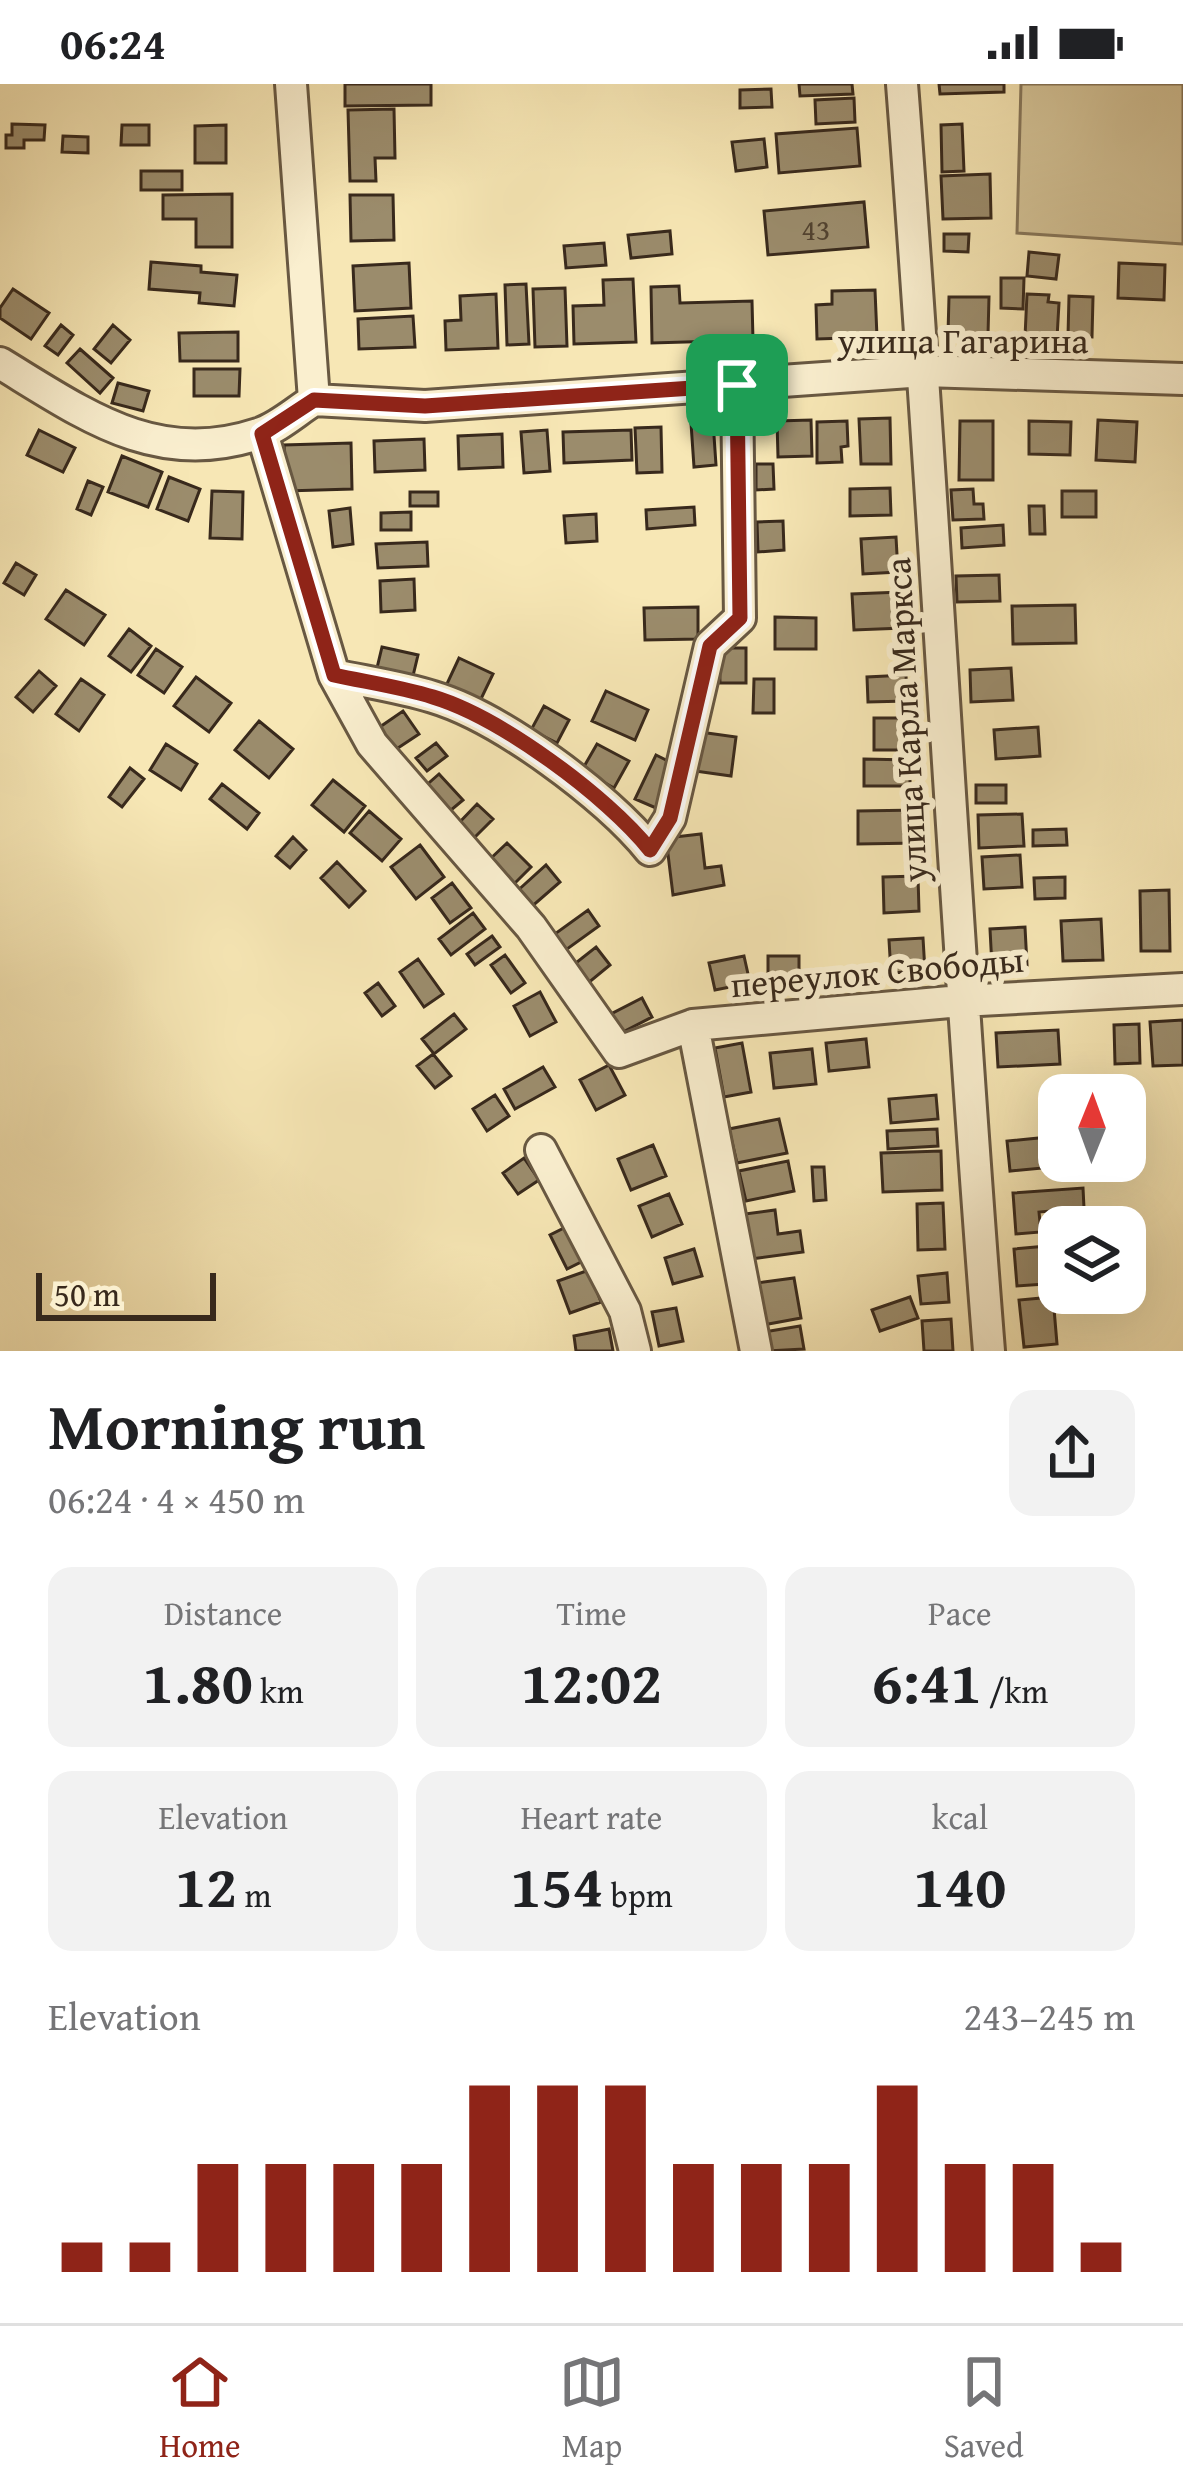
<!DOCTYPE html>
<meta charset="utf-8">
<style>
:root{--surface:#fff;--page:#f2f2f2;--text:#202124;--muted:#757577;--line:#e0e0e0;--accent:#8f2418}
body{margin:0;font-family:"Gentium Book Plus",serif;background:var(--page);color:var(--text);height:100vh;display:flex;flex-direction:column;font-size:45px;white-space:nowrap}
*{box-sizing:border-box;margin:0}
p{font-size:39px;color:var(--muted)}
.icon{flex:none;width:66px;height:66px;fill:none;stroke:currentColor;stroke-width:2;stroke-linecap:round;stroke-linejoin:round}
.map{position:relative;height:1267px;overflow:hidden}
.details{display:flex;flex-direction:column;background:var(--surface);flex:1}
.details>*{flex:none}
.needle{width:78px;rotate:1deg}
.buttons{position:absolute;left:1038px;top:990px;display:grid;gap:24px}
.buttons a{display:grid;place-items:center;width:108px;height:108px;border-radius:24px;background:var(--surface);box-shadow:0 12px 48px #0002;font-size:60px}
.scale{position:absolute;left:36px;bottom:30px;width:180px;box-sizing:border-box;padding-left:12px;border:6px solid #38291c;border-top:0;font-size:33px;line-height:42px;white-space:nowrap;color:#38291c;-webkit-text-stroke:9px #faefcf;paint-order:stroke}
.pin{position:absolute;display:grid;place-items:center;width:102px;height:102px;color:#fff;margin:-51px;border-radius:24px;box-shadow:0 6px 18px #0006}
.round{display:grid;place-items:center;flex:none;width:126px;height:126px;border-radius:24px;background:var(--page)}
.overview{display:flex;align-items:center;justify-content:space-between;height:204px;padding:0 48px}
h1{font-size:66px;font-weight:600;line-height:90px}
.metrics{display:grid;grid-template-columns:repeat(3,1fr);gap:18px;height:204px;padding:12px 48px}
.metrics div{display:grid;align-content:center;border-radius:24px;background:var(--page);text-align:center}
.metrics b{font-size:60px;font-weight:600}
.metrics small{font-size:33px;font-weight:400}
.metrics p{font-size:33px}
.chart{height:336px;padding:24px 48px}
.chart p{display:flex;justify-content:space-between}
.chart svg{width:100%;height:216px;margin-top:12px;stroke:var(--accent);stroke-width:6}
.status{display:flex;justify-content:space-between;align-items:center;height:84px;padding:0 60px;background:var(--surface);direction:ltr}
.status svg{height:33px;fill:currentColor}
.tabs{display:flex;justify-content:space-around;align-items:center;height:168px;border-top:3px solid var(--line);background:var(--surface);font-size:33px;color:var(--muted)}
.tabs a{display:grid;justify-items:center;gap:6px}
.tabs .active{color:var(--accent)}
.map>svg:first-child{display:block}
.green{fill:#d7c79b;stroke:#88785c;stroke-width:3}
.building{fill:#9b8c6c;stroke:#38291c;stroke-width:3}
.lines{fill:none;stroke-linecap:round;stroke-linejoin:round}
.street-casing{stroke:#685842;stroke-width:36}
.street{stroke:#faefcf;stroke-width:30}
.route-casing{stroke:#fff;stroke-width:24}
.route{stroke:#8f2418;stroke-width:15}
.labels{text-anchor:middle;dominant-baseline:central;stroke-width:12;stroke-linejoin:round;paint-order:stroke}
.number-label{font-size:30px;fill:#514230}
.street-label{font-size:36px;fill:#38291c;stroke:#faefcf}
</style>
<div class="status"><b>06:24</b><svg viewBox="0 0 49 12"><path d="M0 12V9h3v3zM5 12V6h3v6zM10 12V3h3v9zM15 12V0h3v12zM26 1h20v11H26zM47 4h2v5h-2z"/></svg></div>
<div class="map">
<svg width="1183" height="1267" viewBox="0 0 1183 1267">
<rect width="100%" height="100%" fill="#f7e7b5"/>
<filter id="stains"><feTurbulence type="fractalNoise" baseFrequency=".00167" numOctaves="4"/><feColorMatrix values="0 0 0 0 .2 0 0 0 0 .09 0 0 0 0 .02 0 0 0 .5 -.17"/></filter>
<radialGradient id="worn" r=".72"><stop offset=".6" stop-color="#630" stop-opacity="0"/><stop offset="1" stop-color="#630" stop-opacity=".3"/></radialGradient>
<path class="green" d="M 1021,0 L 1183,0 L 1183,160 L 1017,149 Z"/>
<path class="building" d="M 345,0 L 431,0 L 431,21 L 345,22 Z
M 799,0 L 852,0 L 853,10 L 800,12 Z
M 939,0 L 1004,0 L 1004,8 L 940,10 Z
M 771,5 L 772,23 L 740,24 L 740,6 Z
M 854,14 L 855,38 L 816,40 L 815,16 Z
M 394,25 L 395,74 L 375,74 L 376,97 L 350,97 L 348,26 Z
M 12,40 L 45,41 L 44,56 L 24,56 L 24,64 L 6,64 L 6,51 L 12,51 Z
M 962,40 L 964,87 L 942,88 L 941,41 Z
M 122,41 L 149,41 L 149,61 L 121,61 Z
M 226,41 L 226,79 L 195,79 L 195,42 Z
M 857,44 L 860,82 L 779,89 L 776,50 Z
M 63,52 L 88,53 L 88,69 L 62,68 Z
M 764,55 L 767,83 L 736,87 L 732,58 Z
M 141,87 L 182,87 L 182,106 L 141,106 Z
M 990,90 L 991,134 L 943,135 L 941,92 Z
M 232,110 L 232,163 L 196,163 L 196,135 L 163,135 L 163,111 Z
M 350,111 L 393,111 L 394,156 L 351,157 Z
M 864,118 L 868,163 L 768,171 L 764,127 Z
M 670,147 L 672,170 L 631,174 L 628,151 Z
M 944,150 L 969,150 L 968,168 L 944,167 Z
M 604,159 L 606,181 L 566,184 L 564,162 Z
M 1029,168 L 1059,171 L 1056,195 L 1027,192 Z
M 151,178 L 201,182 L 201,188 L 237,191 L 234,222 L 199,219 L 200,209 L 149,205 Z
M 409,179 L 411,224 L 355,227 L 353,182 Z
M 1119,179 L 1165,181 L 1164,216 L 1118,214 Z
M 1001,194 L 1024,194 L 1023,225 L 1001,224 Z
M 633,195 L 636,258 L 574,260 L 573,222 L 604,221 L 603,196 Z
M 526,200 L 529,260 L 507,261 L 505,201 Z
M 679,202 L 680,219 L 752,217 L 753,256 L 652,259 L 651,203 Z
M 565,204 L 567,262 L 535,263 L 533,205 Z
M 13,205 L 49,229 L 31,255 L 0,234 L 0,224 Z
M 875,206 L 877,253 L 817,255 L 816,221 L 832,220 L 832,207 Z
M 496,210 L 498,264 L 446,266 L 445,237 L 461,236 L 460,212 Z
M 1027,210 L 1049,211 L 1048,218 L 1059,219 L 1057,254 L 1025,253 Z
M 1069,212 L 1093,213 L 1092,253 L 1068,252 Z
M 949,213 L 989,213 L 988,251 L 948,250 Z
M 413,232 L 415,263 L 359,265 L 358,235 Z
M 61,241 L 73,251 L 58,271 L 45,262 Z
M 113,241 L 130,256 L 111,279 L 94,265 Z
M 238,248 L 238,277 L 180,277 L 179,249 Z
M 80,265 L 113,294 L 100,309 L 67,279 Z
M 194,285 L 240,285 L 239,312 L 194,312 Z
M 118,299 L 149,307 L 143,327 L 112,319 Z
M 890,334 L 891,380 L 861,380 L 859,335 Z
M 811,336 L 812,372 L 778,373 L 777,337 Z
M 1098,336 L 1137,338 L 1135,378 L 1096,376 Z
M 713,337 L 716,381 L 694,383 L 691,339 Z
M 847,337 L 848,362 L 841,363 L 842,378 L 817,379 L 817,338 Z
M 960,337 L 993,337 L 993,396 L 959,396 Z
M 1029,337 L 1071,338 L 1070,371 L 1029,370 Z
M 661,343 L 662,388 L 637,389 L 635,344 Z
M 39,346 L 75,364 L 63,388 L 27,371 Z
M 547,346 L 550,387 L 524,389 L 521,348 Z
M 631,346 L 632,376 L 564,379 L 563,348 Z
M 502,350 L 503,383 L 459,385 L 458,352 Z
M 424,355 L 425,386 L 375,388 L 374,357 Z
M 351,359 L 352,405 L 286,407 L 284,361 Z
M 122,372 L 162,388 L 148,423 L 108,408 Z
M 756,380 L 773,380 L 774,405 L 756,406 Z
M 169,393 L 200,405 L 188,437 L 157,425 Z
M 88,397 L 103,403 L 91,431 L 77,425 Z
M 890,404 L 891,431 L 850,432 L 850,405 Z
M 973,405 L 974,420 L 983,420 L 984,435 L 953,436 L 951,406 Z
M 212,407 L 243,408 L 242,455 L 210,454 Z
M 1062,407 L 1096,407 L 1096,433 L 1062,433 Z
M 410,408 L 438,408 L 438,422 L 410,422 Z
M 1029,422 L 1044,422 L 1045,450 L 1030,450 Z
M 694,423 L 695,441 L 647,445 L 646,426 Z
M 350,424 L 353,460 L 333,463 L 329,427 Z
M 411,428 L 411,446 L 381,446 L 381,429 Z
M 596,430 L 597,457 L 566,459 L 564,432 Z
M 783,437 L 784,466 L 758,468 L 757,438 Z
M 1003,441 L 1004,461 L 962,464 L 961,444 Z
M 896,453 L 898,488 L 863,490 L 861,455 Z
M 427,458 L 428,482 L 378,484 L 376,460 Z
M 16,479 L 36,491 L 24,511 L 4,499 Z
M 999,491 L 1000,517 L 957,518 L 956,492 Z
M 414,495 L 415,526 L 381,528 L 380,497 Z
M 66,506 L 105,531 L 84,561 L 46,535 Z
M 901,508 L 903,544 L 854,546 L 852,510 Z
M 1075,521 L 1076,559 L 1013,560 L 1012,522 Z
M 698,523 L 698,555 L 645,556 L 644,524 Z
M 775,533 L 816,534 L 816,565 L 775,565 Z
M 129,545 L 151,562 L 131,588 L 109,572 Z
M 382,563 L 418,571 L 412,596 L 376,588 Z
M 719,564 L 746,564 L 746,599 L 720,599 Z
M 156,565 L 182,583 L 164,609 L 138,591 Z
M 459,574 L 493,590 L 479,619 L 445,604 Z
M 1011,584 L 1013,616 L 971,618 L 970,586 Z
M 39,587 L 56,602 L 33,628 L 16,613 Z
M 906,591 L 907,617 L 868,618 L 867,593 Z
M 196,593 L 231,619 L 209,648 L 174,622 Z
M 81,595 L 104,611 L 79,647 L 56,630 Z
M 754,595 L 774,595 L 774,629 L 753,629 Z
M 606,607 L 648,626 L 635,656 L 592,637 Z
M 544,622 L 569,636 L 557,659 L 531,646 Z
M 403,627 L 419,650 L 392,668 L 377,645 Z
M 874,634 L 907,634 L 907,666 L 874,666 Z
M 259,637 L 293,665 L 269,694 L 235,666 Z
M 1038,643 L 1040,672 L 996,675 L 994,646 Z
M 700,648 L 736,653 L 731,692 L 695,687 Z
M 436,659 L 447,672 L 427,687 L 416,674 Z
M 166,660 L 197,680 L 181,706 L 150,686 Z
M 597,660 L 629,677 L 614,704 L 582,686 Z
M 656,671 L 676,681 L 656,724 L 635,715 Z
M 864,675 L 910,676 L 910,702 L 864,702 Z
M 130,684 L 144,695 L 122,723 L 109,713 Z
M 439,690 L 463,716 L 444,732 L 421,706 Z
M 333,696 L 365,722 L 344,748 L 312,721 Z
M 222,700 L 259,729 L 247,745 L 210,715 Z
M 976,701 L 1006,701 L 1006,719 L 976,719 Z
M 477,720 L 493,735 L 471,757 L 456,742 Z
M 918,726 L 918,759 L 858,760 L 858,727 Z
M 369,727 L 401,755 L 382,777 L 350,749 Z
M 1022,730 L 1024,762 L 979,764 L 978,731 Z
M 1066,745 L 1067,761 L 1033,762 L 1033,746 Z
M 701,750 L 705,784 L 721,782 L 724,801 L 673,811 L 666,754 Z
M 293,753 L 306,766 L 290,784 L 276,772 Z
M 507,759 L 531,783 L 512,802 L 487,778 Z
M 420,761 L 444,793 L 416,815 L 391,783 Z
M 1020,771 L 1022,803 L 984,805 L 982,773 Z
M 337,778 L 365,807 L 349,823 L 321,794 Z
M 546,781 L 560,798 L 529,825 L 515,809 Z
M 918,792 L 919,827 L 884,829 L 883,793 Z
M 1065,793 L 1065,814 L 1035,815 L 1034,794 Z
M 452,799 L 471,824 L 450,839 L 432,814 Z
M 1169,806 L 1170,867 L 1141,867 L 1140,807 Z
M 588,826 L 599,842 L 563,868 L 552,852 Z
M 473,829 L 485,845 L 451,871 L 439,855 Z
M 1101,835 L 1103,876 L 1063,877 L 1061,837 Z
M 1025,843 L 1027,881 L 992,883 L 990,845 Z
M 492,852 L 500,863 L 475,881 L 467,870 Z
M 923,854 L 925,887 L 891,889 L 889,856 Z
M 596,863 L 610,881 L 587,900 L 572,882 Z
M 505,871 L 525,899 L 511,909 L 491,881 Z
M 744,872 L 750,899 L 715,906 L 709,879 Z
M 768,872 L 799,872 L 799,890 L 768,891 Z
M 418,875 L 443,910 L 424,923 L 400,888 Z
M 378,899 L 395,922 L 382,932 L 365,909 Z
M 540,908 L 556,938 L 530,952 L 514,922 Z
M 642,914 L 652,933 L 621,949 L 611,930 Z
M 454,930 L 466,945 L 434,970 L 422,955 Z
M 1183,936 L 1183,981 L 1153,982 L 1150,938 Z
M 1139,940 L 1140,979 L 1115,980 L 1114,941 Z
M 1058,946 L 1060,980 L 998,983 L 996,949 Z
M 866,955 L 869,983 L 829,987 L 826,959 Z
M 742,959 L 751,1008 L 724,1013 L 715,964 Z
M 812,965 L 816,1000 L 774,1004 L 770,969 Z
M 433,970 L 451,992 L 435,1004 L 417,982 Z
M 609,981 L 625,1011 L 596,1026 L 580,996 Z
M 543,983 L 555,1003 L 515,1025 L 504,1005 Z
M 1098,1004 L 1098,1011 L 1059,1011 L 1059,1025 L 1048,1025 L 1047,1006 Z
M 495,1011 L 509,1032 L 487,1047 L 473,1025 Z
M 936,1011 L 938,1035 L 891,1039 L 889,1015 Z
M 779,1035 L 787,1069 L 737,1079 L 729,1045 Z
M 937,1045 L 938,1062 L 888,1065 L 887,1047 Z
M 1059,1052 L 1059,1077 L 1075,1077 L 1075,1081 L 1010,1087 L 1007,1057 Z
M 653,1061 L 666,1092 L 631,1106 L 618,1075 Z
M 941,1067 L 942,1106 L 883,1108 L 881,1069 Z
M 524,1074 L 539,1096 L 518,1110 L 503,1089 Z
M 788,1077 L 794,1107 L 746,1117 L 739,1087 Z
M 812,1083 L 824,1083 L 826,1116 L 814,1117 Z
M 1083,1104 L 1084,1124 L 1039,1128 L 1041,1148 L 1016,1150 L 1013,1109 Z
M 669,1110 L 682,1140 L 652,1153 L 639,1122 Z
M 943,1119 L 945,1165 L 918,1166 L 917,1120 Z
M 775,1126 L 778,1150 L 800,1147 L 803,1168 L 751,1175 L 745,1130 Z
M 568,1142 L 585,1176 L 567,1185 L 550,1151 Z
M 1059,1161 L 1059,1199 L 1017,1202 L 1014,1165 Z
M 694,1165 L 702,1192 L 673,1200 L 665,1174 Z
M 589,1186 L 601,1218 L 570,1229 L 558,1197 Z
M 947,1189 L 949,1218 L 921,1220 L 918,1192 Z
M 794,1194 L 801,1234 L 763,1241 L 757,1199 Z
M 910,1213 L 918,1234 L 880,1247 L 872,1226 Z
M 1053,1213 L 1057,1260 L 1024,1263 L 1019,1216 Z
M 676,1224 L 683,1257 L 659,1262 L 652,1228 Z
M 951,1235 L 953,1267 L 924,1267 L 922,1237 Z
M 800,1242 L 804,1265 L 767,1267 L 764,1248 Z
M 609,1245 L 613,1267 L 576,1267 L 574,1252 Z"/>
<g class="lines">
<defs>
<path id="street" d="M 291,0 L 314,316
M 902,0 C 935,422 955,845 989,1267
M 0,279 C 84,330 156,384 258,350 C 278,344 296,327 314,316
M 314,316 L 425,322 L 924,287 L 1183,295
M 262,349 L 334,591 C 366,598 401,603 433,613 C 500,633 607,712 650,766 L 670,734 L 710,562 L 740,534 L 737,301
M 334,591 L 372,660 L 531,843 L 619,968 L 693,941 L 961,917 L 1183,905
M 693,941 L 756,1267
M 541,1066 L 625,1227 L 635,1267"/>
</defs>
<use href="#street" class="street-casing"/>
<use href="#street" class="street"/>
</g>
<g class="lines">
<defs>
<path id="route" d="M 737,301 L 740,534 L 710,562 L 670,734 L 650,766 C 607,712 500,633 433,613 C 401,603 366,598 334,591 L 262,350 L 314,316 L 425,322 Z"/>
</defs>
<use href="#route" class="route-casing"/>
<use href="#route" class="route"/>
</g>
<g class="labels">
<g class="number-label">
<text x="816" y="145">43</text>
</g>
<g class="street-label">
<text x="963" y="255">улица Гагарина</text>
<text transform="translate(905 636) rotate(-93)">улица Карла Маркса</text>
<text transform="translate(877 887) rotate(-5)">переулок Свободы</text>
</g>
</g>
<rect width="100%" height="100%" filter="url(#stains)"/>
<rect width="100%" height="100%" fill="url(#worn)"/>
</svg>
<div class="buttons">
<a><svg class="needle" viewBox="-14 -14 28 28"><path d="M0-13l5 13h-10z" fill="#e53935"/><path d="M0 13l5-13h-10z" fill="#757577"/></svg></a>
<a><svg class="icon" aria-label="layers" viewBox="0 0 24 24"><path d="M12 4l9 5-9 5-9-5zM3 14l9 5 9-5"/></svg></a>
</div>
<div class="scale">50 m</div>
<div class="pin" style="left:737px;top:301px;background:#1e9e55"><svg class="icon" aria-label="arrive" viewBox="0 0 24 24"><path d="M6 21V4h12l-3 4 3 4H6"/></svg></div>
</div>
<section class="details">
<div class="overview"><div><h1>Morning run</h1><p>06:24 · 4 × 450 m</p></div><a class="round"><svg class="icon" aria-label="share" viewBox="0 0 24 24"><path d="M12 15V3M7 8l5-5 5 5M5 13v7h14v-7"/></svg></a></div>
<div class="metrics">
<div><p>Distance</p><b>1.80<small> km</small></b></div>
<div><p>Time</p><b>12:02</b></div>
<div><p>Pace</p><b>6:41<small> /km</small></b></div>
</div>
<div class="metrics">
<div><p>Elevation</p><b>12<small> m</small></b></div>
<div><p>Heart rate</p><b>154<small> bpm</small></b></div>
<div><p>kcal</p><b>140</b></div>
</div>
<div class="chart"><p><span>Elevation</span>243–245 m</p>
<svg viewBox="0 0 160 44" preserveAspectRatio="none"><path d="M5 44V38M15 44V38M25 44V22M35 44V22M45 44V22M55 44V22M65 44V6M75 44V6M85 44V6M95 44V22M105 44V22M115 44V22M125 44V6M135 44V22M145 44V22M155 44V38"/></svg>
</div>
</section>
<nav class="tabs">
<a class="active"><svg class="icon" aria-label="home" viewBox="0 0 24 24"><path d="M3 11l9-7 9 7M6 9v11h12V9"/></svg>Home</a>
<a><svg class="icon" aria-label="map" viewBox="0 0 24 24"><path d="M3 6l6-2 6 2 6-2v14l-6 2-6-2-6 2zM9 4v14M15 6v14"/></svg>Map</a>
<a><svg class="icon" aria-label="saved" viewBox="0 0 24 24"><path d="M7 4h10v16l-5-4-5 4z"/></svg>Saved</a>
</nav>
